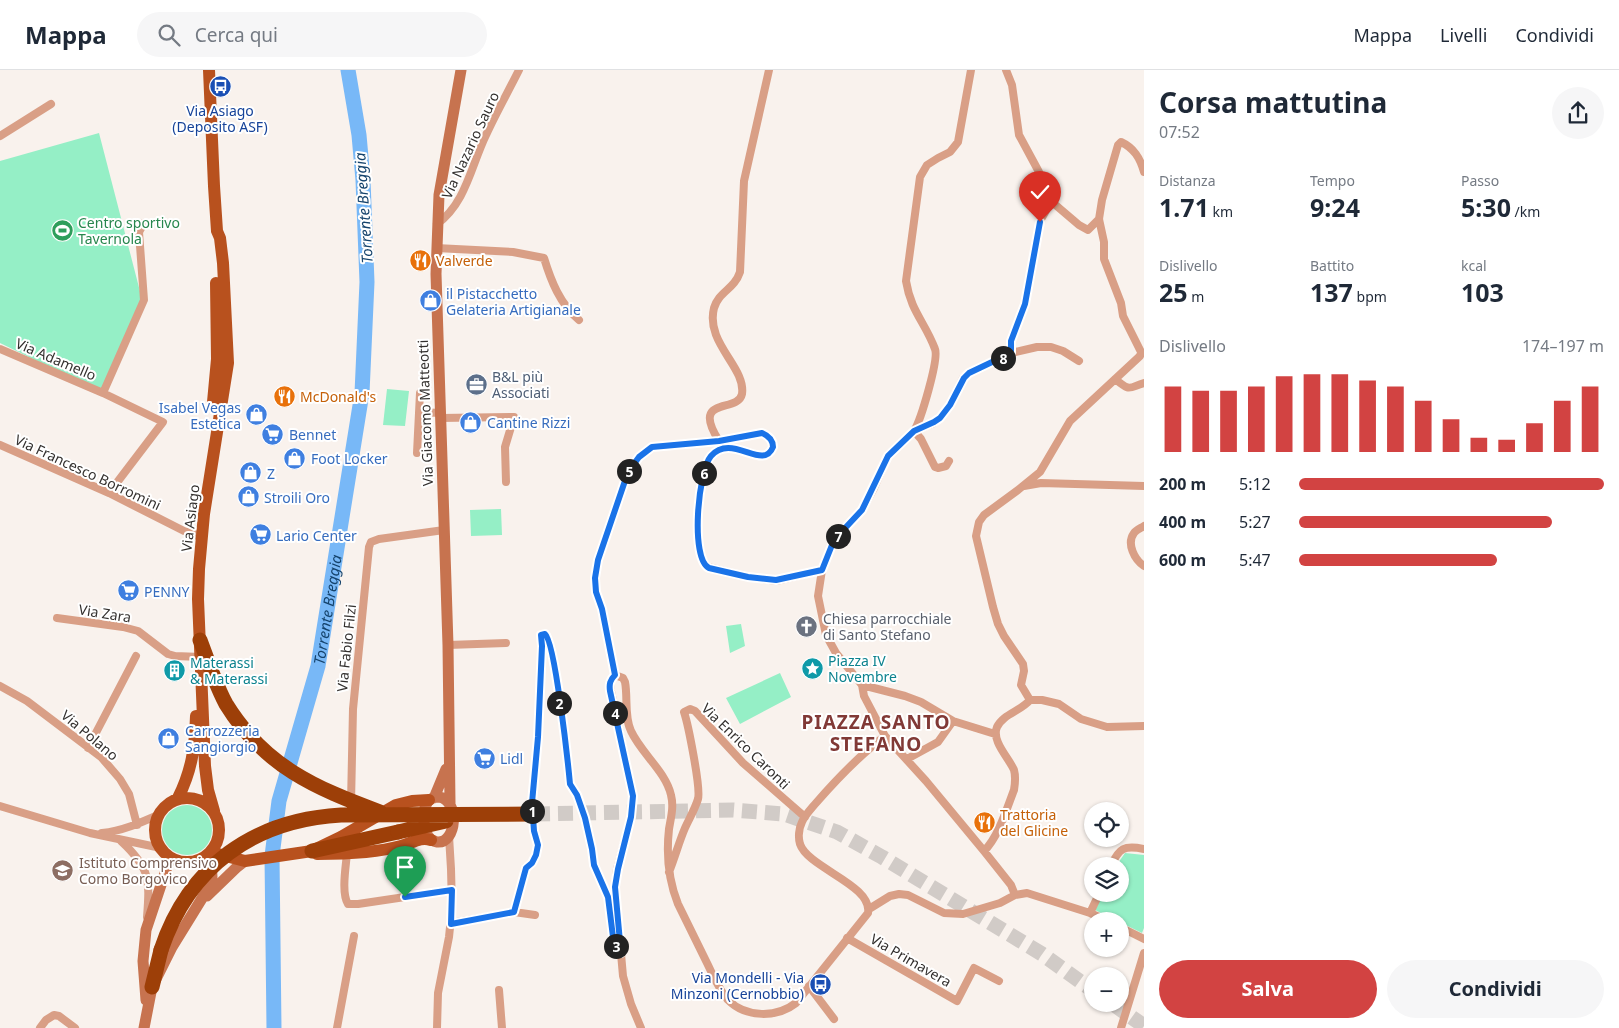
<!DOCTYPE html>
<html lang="it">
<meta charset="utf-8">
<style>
:root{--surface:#fff;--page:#f6f6f7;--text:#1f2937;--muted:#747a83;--line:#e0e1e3;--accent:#d24342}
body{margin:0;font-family:"Noto Sans",sans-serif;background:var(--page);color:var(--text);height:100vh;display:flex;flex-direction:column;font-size:19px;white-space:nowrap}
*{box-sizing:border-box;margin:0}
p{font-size:16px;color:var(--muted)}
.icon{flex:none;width:28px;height:28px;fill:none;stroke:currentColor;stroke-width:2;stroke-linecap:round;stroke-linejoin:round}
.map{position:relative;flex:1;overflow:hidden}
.side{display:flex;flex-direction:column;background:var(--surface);width:475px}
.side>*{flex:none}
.fabs{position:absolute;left:1084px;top:732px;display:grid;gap:10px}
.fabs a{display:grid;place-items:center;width:45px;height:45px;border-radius:50%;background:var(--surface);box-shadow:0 1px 4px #0004;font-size:25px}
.pin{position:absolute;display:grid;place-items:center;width:42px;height:42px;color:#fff;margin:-51px -21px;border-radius:50% 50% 50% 0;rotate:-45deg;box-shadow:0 0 5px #0007}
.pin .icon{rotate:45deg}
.km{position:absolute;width:25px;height:25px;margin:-12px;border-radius:50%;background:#222;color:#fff;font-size:14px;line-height:25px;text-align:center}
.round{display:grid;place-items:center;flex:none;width:52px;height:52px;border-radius:26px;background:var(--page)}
.summary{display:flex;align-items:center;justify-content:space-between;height:85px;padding:0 15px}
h1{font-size:28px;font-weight:700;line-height:38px}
.metrics{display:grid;grid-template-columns:repeat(3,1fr);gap:8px;height:85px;padding:5px 15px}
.metrics div{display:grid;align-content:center}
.metrics b{font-size:25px;font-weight:700}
.metrics small{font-size:14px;font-weight:400}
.metrics p{font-size:14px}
.chart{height:140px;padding:10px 15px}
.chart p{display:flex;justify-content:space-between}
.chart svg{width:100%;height:90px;margin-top:5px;stroke:var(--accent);stroke-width:6}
.button{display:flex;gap:10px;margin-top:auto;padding:10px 15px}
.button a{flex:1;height:58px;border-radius:30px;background:var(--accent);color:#fff;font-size:20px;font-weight:700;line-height:58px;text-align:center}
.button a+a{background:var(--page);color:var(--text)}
ul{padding:0 15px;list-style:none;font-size:16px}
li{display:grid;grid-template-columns:80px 60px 1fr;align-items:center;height:38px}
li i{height:12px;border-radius:6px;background:var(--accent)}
header{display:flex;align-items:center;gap:30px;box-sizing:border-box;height:70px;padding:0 25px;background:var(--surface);border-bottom:1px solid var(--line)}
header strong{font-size:24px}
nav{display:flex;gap:28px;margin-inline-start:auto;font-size:18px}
.search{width:350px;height:45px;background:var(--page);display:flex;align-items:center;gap:12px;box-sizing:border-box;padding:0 18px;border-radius:28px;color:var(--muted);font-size:19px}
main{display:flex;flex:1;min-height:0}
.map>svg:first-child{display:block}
.green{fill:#95efc6}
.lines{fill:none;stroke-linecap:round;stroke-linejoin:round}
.river{stroke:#78b8f7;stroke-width:15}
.highway-tunnel{stroke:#d1cbc7;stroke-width:15;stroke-dasharray:15 8;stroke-linecap:butt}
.street{stroke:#d99f86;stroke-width:8}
.secondary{stroke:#c7734f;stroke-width:11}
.primary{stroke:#b8511e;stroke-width:12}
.highway{stroke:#9d3f08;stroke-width:15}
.highway-bridge{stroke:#9d3f08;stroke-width:15}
.route-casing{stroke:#fff;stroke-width:10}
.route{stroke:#1a73e8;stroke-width:6}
.labels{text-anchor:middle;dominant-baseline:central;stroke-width:4;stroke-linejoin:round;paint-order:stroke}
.transit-label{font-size:14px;fill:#164399;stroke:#fff}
.street-label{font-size:14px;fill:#33302e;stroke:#fff}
.leisure-label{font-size:14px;fill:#27864d;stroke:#fff;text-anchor:start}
.food-label{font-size:14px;fill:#c56008;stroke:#fff;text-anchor:start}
.shop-label{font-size:14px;fill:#366cbe;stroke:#fff;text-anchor:start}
.service-label{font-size:14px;fill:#4e5e75;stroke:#fff;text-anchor:start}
.worship-label{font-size:14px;fill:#5b616d;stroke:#fff;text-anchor:start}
.culture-label{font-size:14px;fill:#0d838f;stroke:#fff;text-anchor:start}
.education-label{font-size:14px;fill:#785e54;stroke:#fff;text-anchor:start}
.water-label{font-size:15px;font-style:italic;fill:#15436c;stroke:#fff}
.district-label{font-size:19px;font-weight:bold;letter-spacing:1px;fill:#813936;stroke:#fff}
</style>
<header>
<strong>Mappa</strong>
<div class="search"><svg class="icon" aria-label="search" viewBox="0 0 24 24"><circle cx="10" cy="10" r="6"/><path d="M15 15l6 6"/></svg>Cerca qui</div>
<nav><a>Mappa</a><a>Livelli</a><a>Condividi</a></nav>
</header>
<main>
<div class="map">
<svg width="1144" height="958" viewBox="0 0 1144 958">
<rect width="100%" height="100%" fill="#f9f2ed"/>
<path class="green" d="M 99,63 L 142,229 L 101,322 L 0,273 L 0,91 Z
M 387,319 L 409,321 L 405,356 L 383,355 Z
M 501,439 L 502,465 L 471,466 L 470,440 Z
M 741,554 L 745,576 L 730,583 L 726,556 Z
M 780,603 L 791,627 L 740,654 L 726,628 Z
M162 760a25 25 0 1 1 50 0a25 25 0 1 1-50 0Z
M 1125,783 L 1144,785 L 1144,858 L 1142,863 L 1095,840 L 1103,824 L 1120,824 L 1120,796 L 1116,796 Z"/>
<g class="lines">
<path class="river" id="s1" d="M 274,958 L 272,786 L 279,731 L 318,596 L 362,323 L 367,212 L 363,110 L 359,65 L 348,0"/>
<path class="highway-tunnel" d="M 535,744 L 733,740 L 784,744 L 837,762 L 882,787 L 1042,884 L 1092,920
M 1113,934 L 1144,956"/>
<path class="street" d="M 1006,0 L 1012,15 L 1019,65 L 1039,102 L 1052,132 L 1048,137 L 1040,151 L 1025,234 L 1011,271 L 1011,283
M 0,66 L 51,34
M 1052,132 L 1079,155 L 1088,160 L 1099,149
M 437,154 C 466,133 471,96 486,65 C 496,43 508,22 519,0
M 436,178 L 513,182 L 544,188 C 551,211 560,234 579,250
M 0,279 L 103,323 L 163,352 L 109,423
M 1115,309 C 1131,322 1128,318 1144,313
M 103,323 L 144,230 L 139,162 L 144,153
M 420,342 L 440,343
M 440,348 L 514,347 L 505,377 L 506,412
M 914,361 C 921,350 939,289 935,279 C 925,252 911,242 906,211 L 920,107 L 927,95 L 938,88 L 950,82 L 958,72 L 971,0
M 914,361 L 921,369 L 935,397 L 938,398 L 946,396 L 949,391
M 719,371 C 690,325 738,344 742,324 C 746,297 705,273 714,238 C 719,221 734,220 740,202 L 744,111 L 769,0
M 0,375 L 109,423 L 184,461 L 198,465 L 201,472
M 417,383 L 420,323
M 1024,416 L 1041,413 L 1144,416
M 1144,456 C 1141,458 1136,460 1134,463 C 1126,474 1135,490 1144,496
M 57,548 L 123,557 L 138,561 L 168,584 L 175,586 L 201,587
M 448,575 L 506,573
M 615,605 L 623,608 L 625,612 C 628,627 624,647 631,661 C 641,683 666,702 671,725 C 674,737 671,747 669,759 C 666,786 668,809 678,834 C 688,854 697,873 707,893 C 713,905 719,920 728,930 C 746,948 777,948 796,933 L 868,843 C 873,815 808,798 800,774 C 798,767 799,758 802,752 C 805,745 811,739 816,733 C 836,710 860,685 885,666
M 615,605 L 602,539 L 596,522 L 595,508 L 598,490 L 628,402 L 639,387 L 652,377 L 719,371 L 762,363 C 769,366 773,370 773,377 C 764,403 732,362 711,386 C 698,401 690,489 709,497 L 748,507 L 776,511 L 822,500
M 615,605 C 610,610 610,614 611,621 L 633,726 L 631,747 L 617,799 L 615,817 L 623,906 L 631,934 L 641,958
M 862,615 L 905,626 L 921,632 L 953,651 L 995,664
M 0,616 L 27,631 L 101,687 L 120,709 L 129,724 L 137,755
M 1030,630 L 1021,615 L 1024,601 L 1023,594 L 1004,566 L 998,554 L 993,537 L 976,466 L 979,452 L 984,445 L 1018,420 L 1040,402 L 1070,351 L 1140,286 L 1141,282 L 1123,246 L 1121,233 L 1104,189 L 1104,172 L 1099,149 L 1102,130 L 1118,75 L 1121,72 C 1134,78 1140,88 1144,102
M 1030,630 L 1042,630 L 1059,634 L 1081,649 L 1107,657 L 1144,656
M 88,678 L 136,586
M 907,689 L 938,672 L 953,651
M 351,733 L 353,639 L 369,477 L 371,472 L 379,469 L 444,460
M 0,736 L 90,763 L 161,778
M 102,763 C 122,761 140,753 158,745
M 121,771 C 150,798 150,809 147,847
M 984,781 C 998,768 1007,738 1014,720 C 1015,714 1016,707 1014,700 C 1009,688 991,671 997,657 C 1003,644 1021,641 1030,630
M 347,783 C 346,796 341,823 348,834 L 358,834 L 452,820
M 1111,796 C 1119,778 1124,775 1144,779
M 669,802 C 675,787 679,772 685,758 C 689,749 695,739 698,729 C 701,718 688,654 684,642 L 690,639 L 695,641 L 743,693 L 805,747
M 1015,825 L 1011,815 L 984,781 L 926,711 L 885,666 L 864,626 L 862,615 L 836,583 L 826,565 L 818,526 L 822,500 L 834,470 L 862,440 L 874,418 L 888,386 L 914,361 L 934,353 L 940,348 L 950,335 L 963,308 L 969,303 L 1011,283 L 1037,277 L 1051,277 L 1063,281 L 1079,291
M 869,839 L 890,826 L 899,824 L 908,825 L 944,843 L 963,844 L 1000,833 L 1015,825 L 1027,823 L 1090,843 L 1108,851
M 514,842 L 526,797 L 532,793 L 536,785 L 538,775 L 534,761 L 532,733 L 538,667 L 542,576 L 541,565 L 545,564 C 555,572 568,693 570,714 L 577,725 L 585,748 L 592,779 L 594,795 L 608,827 L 614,875 L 621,883
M 1090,843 L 1099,824
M 451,853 L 514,842 L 535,845
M 1120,857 L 1144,869
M 847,868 L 957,931 L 974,898 L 999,911
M 809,916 L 834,949
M 499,920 L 502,958
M 40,958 L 46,950 L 54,945 L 59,946 L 75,958
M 337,958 L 354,866
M 437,958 L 438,923 L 449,867 L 452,838 L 451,799 L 449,766
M 1121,958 L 1144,883"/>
<path class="secondary" d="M 439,727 C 460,730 457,774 437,772 C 422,770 421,741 428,731 C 431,728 435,727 439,727 Z
M 434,728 L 446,699
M 450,733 L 448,575 L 436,204 L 439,125 L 461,0
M 207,826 L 236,798 L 245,791
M 146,930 L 143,891 L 146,860 L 170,788
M 144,958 L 152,917 L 172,877 L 209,817 L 212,807 L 211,793"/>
<path class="primary" d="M 209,0 L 214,116 L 217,161 L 220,168 L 223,193 L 228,293 L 204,444 L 199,499 L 198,529 L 205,696 L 208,720 L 214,741
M 213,332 L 217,289 L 216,213
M155 760a32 32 0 1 1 64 0a32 32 0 1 1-64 0Z
M 178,728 C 192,700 195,677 196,646
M 209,784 L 218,784 L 245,791 L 312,781 L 341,767 L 396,735 L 412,731 L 429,730
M 317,784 C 343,784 376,783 401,776 C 411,774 420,766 431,770"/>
<path class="highway" d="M 200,570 L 213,605
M 312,781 L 398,762
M 152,917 L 161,880"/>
<path class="highway-bridge" d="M 213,605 C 217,615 221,625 226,634 C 264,696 315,718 380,742
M 398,762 L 446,751
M 161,880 C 189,796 254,750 341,745 L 535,744"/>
</g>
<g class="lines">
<defs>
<path id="route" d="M 405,827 L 452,820 L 451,854 L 514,842 L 526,798 L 532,793 L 536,785 L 538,775 L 534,761 L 532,733 L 538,667 L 542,576 L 541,565 L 545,564 C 555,572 568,693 570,714 L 577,725 L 585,748 L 592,779 L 594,795 L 608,827 L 614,875 L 621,883 L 615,817 L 618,799 L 631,747 L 633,726 L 610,621 C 609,614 610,610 615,605 L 602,539 L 596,522 L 595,508 L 598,490 L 628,402 L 639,387 L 652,377 L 719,371 L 762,363 C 769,366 773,370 773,377 C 763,402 732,362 711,386 C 698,401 690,489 709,498 L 748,507 L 776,510 L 822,500 L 834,470 L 862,440 L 888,386 L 914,361 L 934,352 L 940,348 L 950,335 L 964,308 L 969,303 L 1011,283 L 1011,271 L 1025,234 L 1040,152"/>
</defs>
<use href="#route" class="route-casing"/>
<use href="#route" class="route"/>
</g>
<defs>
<symbol id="bus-disc" viewBox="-11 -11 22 22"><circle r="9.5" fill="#1a4fb4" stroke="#fff"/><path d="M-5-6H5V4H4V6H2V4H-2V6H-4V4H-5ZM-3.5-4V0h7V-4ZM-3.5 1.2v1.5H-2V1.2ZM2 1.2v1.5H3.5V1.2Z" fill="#fff"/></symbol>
<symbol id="stadium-disc" viewBox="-11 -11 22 22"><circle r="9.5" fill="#2e9e5b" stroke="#fff"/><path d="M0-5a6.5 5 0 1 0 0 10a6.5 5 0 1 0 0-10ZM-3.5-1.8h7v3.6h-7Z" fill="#fff"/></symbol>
<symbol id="restaurant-disc" viewBox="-11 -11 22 22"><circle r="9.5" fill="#e8710a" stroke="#fff"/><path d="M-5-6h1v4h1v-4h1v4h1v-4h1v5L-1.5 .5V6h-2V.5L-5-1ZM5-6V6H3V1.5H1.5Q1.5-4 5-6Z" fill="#fff"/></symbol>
<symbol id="shop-disc" viewBox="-11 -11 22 22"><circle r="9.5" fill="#3f7fe0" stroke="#fff"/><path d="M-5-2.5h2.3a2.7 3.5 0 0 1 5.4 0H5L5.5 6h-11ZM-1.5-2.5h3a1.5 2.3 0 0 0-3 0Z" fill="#fff"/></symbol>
<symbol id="office-disc" viewBox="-11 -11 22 22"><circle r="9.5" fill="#5c6f8a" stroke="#fff"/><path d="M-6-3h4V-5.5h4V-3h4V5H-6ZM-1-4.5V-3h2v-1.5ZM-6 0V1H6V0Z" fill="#fff"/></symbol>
<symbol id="supermarket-disc" viewBox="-11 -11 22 22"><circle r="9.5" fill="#3f7fe0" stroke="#fff"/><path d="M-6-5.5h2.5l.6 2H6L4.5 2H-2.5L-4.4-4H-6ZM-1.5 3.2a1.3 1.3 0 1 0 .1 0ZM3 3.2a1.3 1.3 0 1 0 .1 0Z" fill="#fff"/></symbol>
<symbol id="church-disc" viewBox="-11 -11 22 22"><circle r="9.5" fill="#6b7280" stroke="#fff"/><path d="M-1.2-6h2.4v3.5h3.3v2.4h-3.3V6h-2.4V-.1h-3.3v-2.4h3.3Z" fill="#fff"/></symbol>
<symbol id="sight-disc" viewBox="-11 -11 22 22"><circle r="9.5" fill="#0f9aa8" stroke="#fff"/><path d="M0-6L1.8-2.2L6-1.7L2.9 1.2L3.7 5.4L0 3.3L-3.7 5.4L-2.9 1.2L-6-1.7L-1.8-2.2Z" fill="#fff"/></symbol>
<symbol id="building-disc" viewBox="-11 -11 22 22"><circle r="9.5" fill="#0f9aa8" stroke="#fff"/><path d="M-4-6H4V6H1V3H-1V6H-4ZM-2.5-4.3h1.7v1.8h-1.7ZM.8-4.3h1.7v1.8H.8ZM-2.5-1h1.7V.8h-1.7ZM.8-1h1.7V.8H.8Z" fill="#fff"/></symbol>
<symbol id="school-disc" viewBox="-11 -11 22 22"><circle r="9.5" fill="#8d6e63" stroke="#fff"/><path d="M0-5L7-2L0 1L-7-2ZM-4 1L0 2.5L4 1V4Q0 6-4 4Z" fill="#fff"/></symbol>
</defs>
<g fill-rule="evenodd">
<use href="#bus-disc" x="208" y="4" width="25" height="25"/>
<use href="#stadium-disc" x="50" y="148" width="25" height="25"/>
<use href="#restaurant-disc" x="408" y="178" width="25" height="25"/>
<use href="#shop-disc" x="418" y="218" width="25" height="25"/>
<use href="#office-disc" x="464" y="302" width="25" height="25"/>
<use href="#restaurant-disc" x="272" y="314" width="25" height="25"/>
<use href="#shop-disc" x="244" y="332" width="25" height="25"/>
<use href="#shop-disc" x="458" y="340" width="25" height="25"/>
<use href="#supermarket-disc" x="260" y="352" width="25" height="25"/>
<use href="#shop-disc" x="282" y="376" width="25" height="25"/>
<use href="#shop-disc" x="238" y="390" width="25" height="25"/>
<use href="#shop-disc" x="236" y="414" width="25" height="25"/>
<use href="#supermarket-disc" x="248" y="452" width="25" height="25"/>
<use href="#supermarket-disc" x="116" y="508" width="25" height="25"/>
<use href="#church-disc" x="794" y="544" width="25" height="25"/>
<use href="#sight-disc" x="800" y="586" width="25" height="25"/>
<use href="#building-disc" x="162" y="588" width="25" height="25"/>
<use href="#shop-disc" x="156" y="656" width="25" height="25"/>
<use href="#supermarket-disc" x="472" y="676" width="25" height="25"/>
<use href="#restaurant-disc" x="972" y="740" width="25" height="25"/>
<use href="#school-disc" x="50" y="788" width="25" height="25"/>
<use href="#bus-disc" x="808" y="902" width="25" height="25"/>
</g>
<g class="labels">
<g class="transit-label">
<text x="220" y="40">Via Asiago<tspan x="220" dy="16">(Deposito ASF)</tspan></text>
<text x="804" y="907" text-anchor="end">Via Mondelli - Via<tspan x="804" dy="16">Minzoni (Cernobbio)</tspan></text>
</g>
<g class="street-label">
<text transform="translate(470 75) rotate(-65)">Via Nazario Sauro</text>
<text transform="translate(56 289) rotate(23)">Via Adamello</text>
<text transform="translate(425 343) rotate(-92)">Via Giacomo Matteotti</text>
<text transform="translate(88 402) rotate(25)">Via Francesco Borromini</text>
<text transform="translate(190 448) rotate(-83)">Via Asiago</text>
<text transform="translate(105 543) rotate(9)">Via Zara</text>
<text transform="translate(346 578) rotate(-84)">Via Fabio Filzi</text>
<text transform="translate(90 665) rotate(40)">Via Polano</text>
<text transform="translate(746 676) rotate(44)">Via Enrico Caronti</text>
<text transform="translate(911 890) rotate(30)">Via Primavera</text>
</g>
<g class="leisure-label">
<text x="78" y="152">Centro sportivo<tspan x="78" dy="16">Tavernola</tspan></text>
</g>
<g class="food-label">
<text x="436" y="190">Valverde</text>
<text x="300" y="326">McDonald's</text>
<text x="1000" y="744">Trattoria<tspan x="1000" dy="16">del Glicine</tspan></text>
</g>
<g class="shop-label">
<text x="446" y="223">il Pistacchetto<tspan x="446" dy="16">Gelateria Artigianale</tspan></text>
<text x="241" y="337" text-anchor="end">Isabel Vegas<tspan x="241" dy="16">Estetica</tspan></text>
<text x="487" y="352">Cantine Rizzi</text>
<text x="289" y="364">Bennet</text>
<text x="311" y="388">Foot Locker</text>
<text x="267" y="403">Z</text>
<text x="264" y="427">Stroili Oro</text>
<text x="276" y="465">Lario Center</text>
<text x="144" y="521">PENNY</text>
<text x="185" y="660">Carrozzeria<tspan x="185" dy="16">Sangiorgio</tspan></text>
<text x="500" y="688">Lidl</text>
</g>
<g class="service-label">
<text x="492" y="306">B&amp;L più<tspan x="492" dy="16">Associati</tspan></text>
</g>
<g class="worship-label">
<text x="823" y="548">Chiesa parrocchiale<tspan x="823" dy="16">di Santo Stefano</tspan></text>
</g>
<g class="culture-label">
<text x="828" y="590">Piazza IV<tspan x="828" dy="16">Novembre</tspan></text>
<text x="190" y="592">Materassi<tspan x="190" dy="16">&amp; Materassi</tspan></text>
</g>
<g class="education-label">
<text x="79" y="792">Istituto Comprensivo<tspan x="79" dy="16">Como Borgovico</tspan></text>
</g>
<g class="water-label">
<text transform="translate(363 138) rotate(-94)">Torrente Breggia</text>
<text stroke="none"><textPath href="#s1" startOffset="425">Torrente Breggia</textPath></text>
</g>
<g class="district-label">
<text x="876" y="652">PIAZZA SANTO<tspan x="876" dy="22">STEFANO</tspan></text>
</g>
</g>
</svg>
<div class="fabs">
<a><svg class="icon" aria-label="locate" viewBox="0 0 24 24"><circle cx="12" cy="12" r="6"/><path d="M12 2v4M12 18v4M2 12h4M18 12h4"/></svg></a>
<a><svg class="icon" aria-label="layers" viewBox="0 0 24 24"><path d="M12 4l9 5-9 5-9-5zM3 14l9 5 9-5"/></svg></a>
<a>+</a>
<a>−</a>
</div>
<div class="pin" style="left:405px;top:827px;background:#1e9e55"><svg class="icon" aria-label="arrive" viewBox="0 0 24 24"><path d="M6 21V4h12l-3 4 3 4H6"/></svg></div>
<div class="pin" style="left:1040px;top:152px;background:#d93025"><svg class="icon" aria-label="check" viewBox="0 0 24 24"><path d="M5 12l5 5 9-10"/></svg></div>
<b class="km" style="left:532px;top:741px">1</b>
<b class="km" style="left:559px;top:633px">2</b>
<b class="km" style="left:616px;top:876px">3</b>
<b class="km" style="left:615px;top:643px">4</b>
<b class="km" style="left:629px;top:401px">5</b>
<b class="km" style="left:704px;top:403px">6</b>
<b class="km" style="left:838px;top:466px">7</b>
<b class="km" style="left:1003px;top:288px">8</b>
</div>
<section class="side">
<div class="summary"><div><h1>Corsa mattutina</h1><p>07:52</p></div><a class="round"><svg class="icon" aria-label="share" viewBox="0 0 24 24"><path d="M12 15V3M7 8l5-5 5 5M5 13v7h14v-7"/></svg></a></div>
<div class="metrics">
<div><p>Distanza</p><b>1.71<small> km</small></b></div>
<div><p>Tempo</p><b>9:24</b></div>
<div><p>Passo</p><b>5:30<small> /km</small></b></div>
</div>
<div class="metrics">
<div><p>Dislivello</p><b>25<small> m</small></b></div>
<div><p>Battito</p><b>137<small> bpm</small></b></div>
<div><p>kcal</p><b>103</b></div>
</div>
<div class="chart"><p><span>Dislivello</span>174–197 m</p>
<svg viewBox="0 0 160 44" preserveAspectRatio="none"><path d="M5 44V12M15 44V14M25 44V14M35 44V12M45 44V7M55 44V6M65 44V6M75 44V9M85 44V12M95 44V19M105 44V28M115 44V37M125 44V38M135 44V30M145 44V19M155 44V12"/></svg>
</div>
<ul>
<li><b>200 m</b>5:12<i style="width:100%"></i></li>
<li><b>400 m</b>5:27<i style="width:83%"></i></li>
<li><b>600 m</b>5:47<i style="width:65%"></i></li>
</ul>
<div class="button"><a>Salva</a><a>Condividi</a></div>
</section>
</main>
